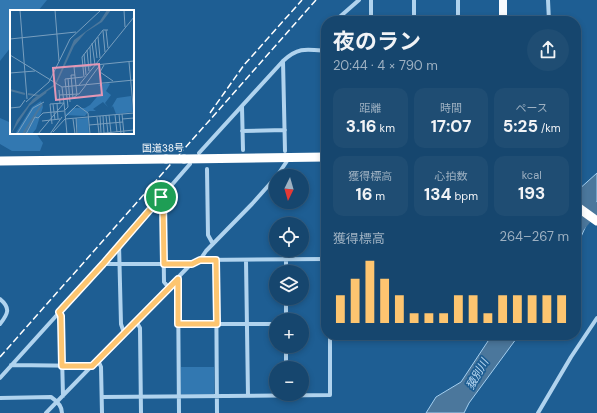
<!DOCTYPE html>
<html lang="ja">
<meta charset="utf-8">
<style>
:root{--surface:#16466e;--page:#1f4d73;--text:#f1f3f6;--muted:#9eb1c2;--line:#355e81;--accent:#fdc570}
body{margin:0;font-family:"DM Sans","Noto Sans JP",sans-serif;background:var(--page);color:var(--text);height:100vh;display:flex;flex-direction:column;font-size:15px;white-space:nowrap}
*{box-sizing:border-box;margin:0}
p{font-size:13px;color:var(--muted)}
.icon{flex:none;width:22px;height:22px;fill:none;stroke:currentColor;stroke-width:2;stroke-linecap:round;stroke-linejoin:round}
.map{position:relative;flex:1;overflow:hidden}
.side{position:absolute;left:321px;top:16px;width:260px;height:324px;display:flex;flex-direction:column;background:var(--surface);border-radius:16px;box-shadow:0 2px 6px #0003,0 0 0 1px var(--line)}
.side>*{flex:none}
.needle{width:26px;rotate:185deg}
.buttons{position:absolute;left:269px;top:169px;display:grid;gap:8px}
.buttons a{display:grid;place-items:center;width:40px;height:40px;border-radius:50%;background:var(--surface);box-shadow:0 2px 6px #0003,0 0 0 1px var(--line);font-size:20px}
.pin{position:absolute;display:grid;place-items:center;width:34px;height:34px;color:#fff;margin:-17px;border:2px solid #fff;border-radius:50%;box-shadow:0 1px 4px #0007}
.round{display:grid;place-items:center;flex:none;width:42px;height:42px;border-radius:21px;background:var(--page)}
.summary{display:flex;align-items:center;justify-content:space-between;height:68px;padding:0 12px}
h1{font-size:22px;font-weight:700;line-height:30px}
.figures{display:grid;grid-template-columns:repeat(3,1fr);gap:6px;height:68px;padding:4px 12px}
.figures div{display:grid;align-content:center;border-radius:10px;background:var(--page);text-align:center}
.figures b{font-size:17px;font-weight:700}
.figures small{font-size:11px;font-weight:400}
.figures p{font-size:11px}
.chart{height:112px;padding:8px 12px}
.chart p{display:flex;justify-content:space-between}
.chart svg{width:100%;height:72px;margin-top:4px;stroke:var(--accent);stroke-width:6}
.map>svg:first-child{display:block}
.green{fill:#3278b1}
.water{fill:#4b779c;stroke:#a4cff0}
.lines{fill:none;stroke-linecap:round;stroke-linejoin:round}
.river{stroke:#4b779c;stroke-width:10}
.street{stroke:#b0d3ee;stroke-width:4}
.primary{stroke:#f8fbff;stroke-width:8}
.highway{stroke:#fff;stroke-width:9}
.rail{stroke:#fff;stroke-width:1.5;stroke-dasharray:7 3;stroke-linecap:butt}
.highway-bridge{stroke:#fff;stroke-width:9}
.route-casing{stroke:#fff;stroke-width:8}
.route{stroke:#fdc570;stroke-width:5}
.labels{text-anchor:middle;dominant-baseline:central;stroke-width:3.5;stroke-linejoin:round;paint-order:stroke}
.street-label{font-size:10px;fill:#fff;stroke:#1e5e93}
.water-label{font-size:11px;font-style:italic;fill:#bddcf5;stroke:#1e5e93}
.inset-river{fill:none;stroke:#4b779c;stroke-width:2}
.inset-road{fill:none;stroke:#789ebe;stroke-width:1}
.view{fill:#e497b5;fill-opacity:0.15;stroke:#e497b5;stroke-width:2}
.inset-edge{fill:none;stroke:#fff;stroke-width:2}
</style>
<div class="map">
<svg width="597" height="413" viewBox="0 0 597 413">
<rect width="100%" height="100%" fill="#1e5e93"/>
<path class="green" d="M 0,0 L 47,0 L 38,11 L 11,11 L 11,47 L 0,61 Z
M 0,118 L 9,122 L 11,122 L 11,133 L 36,133 L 43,143 L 40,151 L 12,151 L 0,144 Z
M 181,367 L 214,367 L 214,394 L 181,394 Z"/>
<path class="water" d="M 597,173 L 597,201 L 576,248 L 576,194 L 577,191 Z
M 492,335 L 519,335 L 469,403 L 464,413 L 426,413 L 436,397 L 461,382 Z"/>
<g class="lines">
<path class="river" d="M 576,231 L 597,207"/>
<path class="street" d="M 414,0 L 414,21
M 458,0 L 458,21
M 548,0 L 549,21
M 335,21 L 359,0
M 371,21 L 371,0
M 283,61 L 285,151
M 242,107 L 243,150
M 242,131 L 285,130
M 199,153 L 283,61 C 298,47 306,49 326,51
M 207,169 L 208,235 L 213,244
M 277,176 L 289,158
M 161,197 L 163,202 L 164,282 L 169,288
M 119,244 L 121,324 L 124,333
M 200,260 L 326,259
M 216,260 L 217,413
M 246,260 L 248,396
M 286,260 L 286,272
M 103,264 L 191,264
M 178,279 L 179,413
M 286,298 L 286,320
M 0,299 C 11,308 8,314 0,324
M 59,312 L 61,316 L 63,396
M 136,321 L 140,328 L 141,413
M 178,324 L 276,324
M 286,346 L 286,368
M 98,360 L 101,367 L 102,413
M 11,365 L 92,366
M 0,378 L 103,264 L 190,164
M 102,397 L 330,395 L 330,335
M 0,398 L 51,397 C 57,401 62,406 62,413
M 46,413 L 191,264 L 200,260 L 206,251 L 252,204 L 276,177
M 538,413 L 571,357 L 597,318"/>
<path class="primary" d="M 503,0 L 503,21"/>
<path class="highway" d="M 184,159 L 326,157
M 0,161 L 166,159
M 576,206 L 597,221"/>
<path class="rail" d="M 210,113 L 244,65 L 302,0
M 0,357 L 316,0"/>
<path class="highway-bridge" d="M 166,159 L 184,159"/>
</g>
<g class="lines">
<defs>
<path id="route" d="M 161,197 L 163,202 L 164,264 L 192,264 L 200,260 L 216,260 L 217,324 L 178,324 L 178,279 L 92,366 L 62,366 L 61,316 L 59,312 L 103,264 Z"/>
</defs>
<use href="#route" class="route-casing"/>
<use href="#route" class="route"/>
</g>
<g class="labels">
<g class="street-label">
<text transform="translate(163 148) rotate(-1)">国道38号</text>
</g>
<g class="water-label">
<text transform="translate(477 374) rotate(-61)">猿別川</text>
</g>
</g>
<g transform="translate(10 10)">
<rect width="124" height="124" fill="#1e5e93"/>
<path d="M 98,73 L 100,74 L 96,81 L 101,85 L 95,93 L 98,97 L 93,92 L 83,99 L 86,101 L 79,101 L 75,106 L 55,105 L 63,98 L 75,98 L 80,95 L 92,81 L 92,77 L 88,75 ZM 121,86 L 123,102 L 106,104 L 103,96 L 101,98 L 107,88 ZM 31,91 L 33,97 L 26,119 L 22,124 L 5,124 L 22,97 ZM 78,108 L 79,124 L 68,124 L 66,109 Z" fill="#3278b1"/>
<path d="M 97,0 L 101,0 L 92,12 L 76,22 L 64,36 L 46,75 L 22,92 L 1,124 L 7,110 L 23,89 L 45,74 L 64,30 L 90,11 Z" fill="#4b779c"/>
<path class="inset-river" d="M 0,80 L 15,84M 18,84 L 30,86M 19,95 L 36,82M 13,124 L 32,94"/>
<path class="inset-road" d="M 10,0 L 17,89M 45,0 L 49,51M 114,0 L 115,17M 96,20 L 98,38M 93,21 L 95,42M 88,27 L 90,48M 0,29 L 66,22M 85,30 L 87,48M 82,33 L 85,55 L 124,51M 80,37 L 81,56M 77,40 L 79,61M 74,44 L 76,65M 0,45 L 52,77 L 124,70M 119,52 L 124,106M 94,55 L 90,62 L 103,71M 0,63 L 25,61M 74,67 L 72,47 L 93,20 L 98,20M 58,68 L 60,92M 76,74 L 90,55M 69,75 L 124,7M 49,80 L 50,93M 49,85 L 69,84 L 76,75M 63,88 L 67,85 L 64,57 L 81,56M 63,88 L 61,65 L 65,65M 16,92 L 39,72 L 60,29 L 91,0M 47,93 L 48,109M 43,94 L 45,110M 0,98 L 10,97 L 15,90M 55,100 L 58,97 L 55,69 L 73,67M 109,104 L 111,124M 112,104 L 114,124M 99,105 L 101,123M 105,105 L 107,122M 90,106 L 91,123M 93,106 L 94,123M 96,106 L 98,123M 55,107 L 67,95 L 78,103 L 80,124M 87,107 L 89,123M 66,108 L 67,124M 55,109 L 124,103M 63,109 L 65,124M 112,109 L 124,108M 32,111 L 50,109M 42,114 L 40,94 L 54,93 L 57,124M 79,115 L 113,112M 43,122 L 55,109M 7,124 L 23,98 L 34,92M 16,124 L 25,107 L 28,108 L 33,103 L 54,101M 28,124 L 54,93 L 52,77M 40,124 L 52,107M 85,124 L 124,120"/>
<path class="view" d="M 89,54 L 92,85 L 46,90 L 43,58 Z"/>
<rect width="124" height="124" class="inset-edge"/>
</g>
</svg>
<div class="buttons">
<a><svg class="needle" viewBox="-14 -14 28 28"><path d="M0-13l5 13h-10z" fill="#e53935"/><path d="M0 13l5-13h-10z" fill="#9eb1c2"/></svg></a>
<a><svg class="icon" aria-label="locate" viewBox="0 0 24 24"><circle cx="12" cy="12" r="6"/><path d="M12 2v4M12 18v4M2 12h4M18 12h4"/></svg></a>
<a><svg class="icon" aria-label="layers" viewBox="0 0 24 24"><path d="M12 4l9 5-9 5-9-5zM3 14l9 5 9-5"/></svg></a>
<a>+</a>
<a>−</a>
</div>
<div class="pin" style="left:161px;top:197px;background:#1e9e55"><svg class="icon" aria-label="arrive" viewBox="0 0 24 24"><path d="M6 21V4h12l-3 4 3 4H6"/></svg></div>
<section class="side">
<div class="summary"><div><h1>夜のラン</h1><p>20:44 · 4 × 790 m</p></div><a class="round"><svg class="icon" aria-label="share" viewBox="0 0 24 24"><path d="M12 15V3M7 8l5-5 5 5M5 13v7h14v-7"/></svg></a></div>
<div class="figures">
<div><p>距離</p><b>3.16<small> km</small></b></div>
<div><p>時間</p><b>17:07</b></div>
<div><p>ペース</p><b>5:25<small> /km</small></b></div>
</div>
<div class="figures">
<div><p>獲得標高</p><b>16<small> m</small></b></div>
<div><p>心拍数</p><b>134<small> bpm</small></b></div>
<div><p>kcal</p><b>193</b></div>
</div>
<div class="chart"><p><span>獲得標高</span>264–267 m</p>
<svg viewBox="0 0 160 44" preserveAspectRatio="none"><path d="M5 44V27M15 44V17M25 44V6M35 44V17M45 44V27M55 44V38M65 44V38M75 44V38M85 44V27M95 44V27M105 44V38M115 44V27M125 44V27M135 44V27M145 44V27M155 44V27"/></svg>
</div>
</section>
</div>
